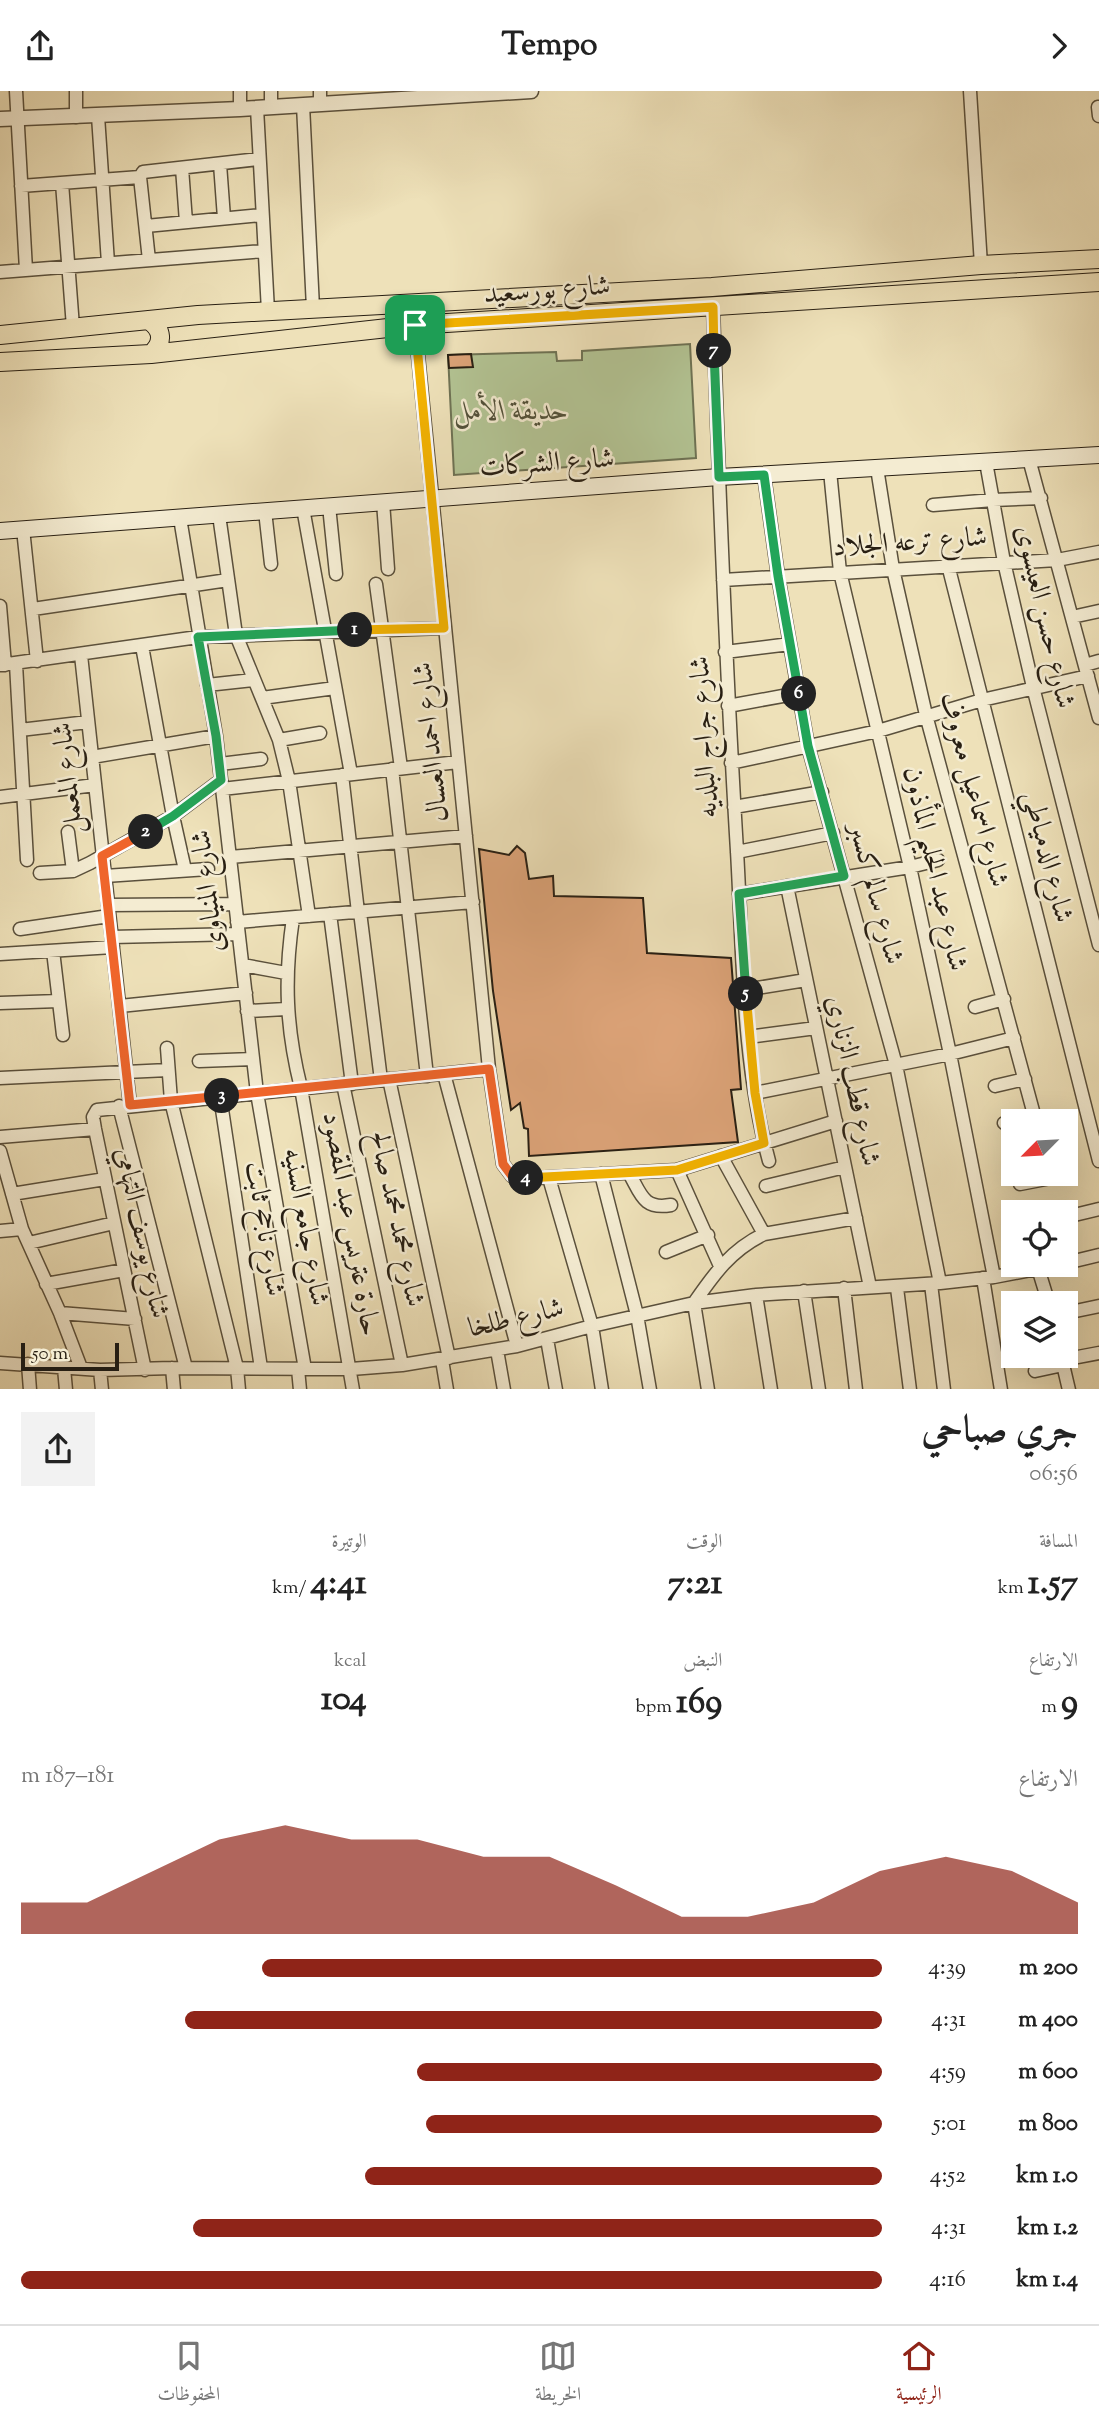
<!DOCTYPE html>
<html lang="ar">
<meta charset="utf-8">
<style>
:root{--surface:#fff;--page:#f2f2f2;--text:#222;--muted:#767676;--line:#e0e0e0;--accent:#8f2418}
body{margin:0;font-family:"Sorts Mill Goudy",Amiri,serif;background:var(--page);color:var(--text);direction:rtl;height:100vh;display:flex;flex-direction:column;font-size:26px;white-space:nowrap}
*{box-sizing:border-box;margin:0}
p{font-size:23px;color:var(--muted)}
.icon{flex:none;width:38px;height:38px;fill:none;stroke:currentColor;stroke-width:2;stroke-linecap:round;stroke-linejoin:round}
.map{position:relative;height:1298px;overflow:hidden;direction:ltr}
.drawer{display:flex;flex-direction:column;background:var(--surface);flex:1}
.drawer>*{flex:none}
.needle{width:46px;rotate:246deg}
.tools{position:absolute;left:1001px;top:1018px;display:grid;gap:14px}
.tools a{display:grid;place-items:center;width:77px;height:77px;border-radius:0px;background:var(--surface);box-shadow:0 7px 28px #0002;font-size:35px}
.scale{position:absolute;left:21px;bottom:18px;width:98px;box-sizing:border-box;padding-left:7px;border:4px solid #281f13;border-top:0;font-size:19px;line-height:24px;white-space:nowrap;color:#281f13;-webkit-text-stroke:5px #f4ecd2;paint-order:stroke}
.pin{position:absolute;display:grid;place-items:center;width:60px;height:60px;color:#fff;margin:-30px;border-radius:14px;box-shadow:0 4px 10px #0006}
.km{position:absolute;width:35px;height:35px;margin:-18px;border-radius:50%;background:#222;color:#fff;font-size:19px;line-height:35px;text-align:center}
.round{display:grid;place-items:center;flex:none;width:74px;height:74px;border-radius:0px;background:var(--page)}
.overview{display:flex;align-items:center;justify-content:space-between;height:119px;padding:0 21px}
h1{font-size:38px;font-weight:700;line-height:52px}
.metrics{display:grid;grid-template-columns:repeat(3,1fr);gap:10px;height:119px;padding:7px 21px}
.metrics div{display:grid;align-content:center}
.metrics b{font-size:35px;font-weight:700}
.metrics small{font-size:19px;font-weight:400}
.metrics p{font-size:19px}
.chart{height:196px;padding:14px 21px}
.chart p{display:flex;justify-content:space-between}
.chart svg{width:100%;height:126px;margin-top:7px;fill:var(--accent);opacity:.7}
ul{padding:0 21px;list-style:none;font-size:23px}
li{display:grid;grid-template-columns:112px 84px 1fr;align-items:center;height:52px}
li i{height:18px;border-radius:9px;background:var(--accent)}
header{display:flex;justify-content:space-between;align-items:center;height:91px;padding:0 21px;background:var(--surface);font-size:32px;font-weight:700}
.dock{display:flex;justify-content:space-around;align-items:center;height:98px;border-top:2px solid var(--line);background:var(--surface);font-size:19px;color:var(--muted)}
.dock a{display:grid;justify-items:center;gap:4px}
.dock .on{color:var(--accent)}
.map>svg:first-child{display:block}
.green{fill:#b3c494;stroke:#6e7254;stroke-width:2}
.building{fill:#dca378;stroke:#281f13;stroke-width:2}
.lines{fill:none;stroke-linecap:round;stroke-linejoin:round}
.minor-casing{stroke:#5a503c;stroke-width:15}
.tertiary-casing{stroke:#5a503c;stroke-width:17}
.secondary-casing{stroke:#281f13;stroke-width:18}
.primary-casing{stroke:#281f13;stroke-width:20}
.minor{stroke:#f4ecd2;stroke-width:12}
.tertiary{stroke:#f4ecd2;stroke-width:14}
.secondary{stroke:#f4ecd2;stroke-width:16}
.primary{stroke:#eee1b9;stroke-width:18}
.split-1-casing{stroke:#fff;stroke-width:14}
.split-2-casing{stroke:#fff;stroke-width:14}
.split-3-casing{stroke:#fff;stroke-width:14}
.split-4-casing{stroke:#fff;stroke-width:14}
.split-5-casing{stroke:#fff;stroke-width:14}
.split-6-casing{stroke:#fff;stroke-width:14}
.split-7-casing{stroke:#fff;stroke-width:14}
.split-8-casing{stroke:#fff;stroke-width:14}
.split-1{stroke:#f5b400;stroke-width:9}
.split-2{stroke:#22a559;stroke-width:9}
.split-3{stroke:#f0652b;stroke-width:9}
.split-4{stroke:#f0652b;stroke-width:9}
.split-5{stroke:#f5b400;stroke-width:9}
.split-6{stroke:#22a559;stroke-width:9}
.split-7{stroke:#22a559;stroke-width:9}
.split-8{stroke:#f5b400;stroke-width:9}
.labels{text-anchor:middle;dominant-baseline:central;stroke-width:5;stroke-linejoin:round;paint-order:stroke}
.street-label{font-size:28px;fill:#281f13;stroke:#f4ecd2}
.park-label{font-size:28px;font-style:italic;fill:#52513a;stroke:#f4ecd2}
</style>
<header><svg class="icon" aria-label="forward" viewBox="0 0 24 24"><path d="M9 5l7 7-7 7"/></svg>Tempo<svg class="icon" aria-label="share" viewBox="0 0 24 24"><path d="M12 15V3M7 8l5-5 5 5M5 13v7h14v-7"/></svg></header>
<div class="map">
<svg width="1099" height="1299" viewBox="0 0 1099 1299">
<rect width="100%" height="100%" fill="#eee1b9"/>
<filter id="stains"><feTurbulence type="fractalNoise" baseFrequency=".00286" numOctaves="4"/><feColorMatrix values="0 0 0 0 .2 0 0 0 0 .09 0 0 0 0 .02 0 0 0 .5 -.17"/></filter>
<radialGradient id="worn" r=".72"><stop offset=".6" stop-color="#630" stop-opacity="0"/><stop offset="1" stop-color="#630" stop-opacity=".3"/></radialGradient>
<path class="green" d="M 690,253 L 696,367 L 454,384 L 448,264 L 556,261 L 557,270 L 582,269 L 582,260 Z"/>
<path class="building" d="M 471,263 L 473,276 L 449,277 L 448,264 Z
M 517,755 L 525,762 L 529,788 L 553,785 L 554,805 L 643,807 L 647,862 L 731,867 L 741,998 L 731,999 L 738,1051 L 529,1065 L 528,1038 L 524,1037 L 520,1012 L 511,1019 L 493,900 L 479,758 L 509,764 Z"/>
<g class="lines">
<defs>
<path id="minor" d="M 16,0 L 26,179
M 76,0 L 76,26
M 970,0 L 981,174
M 320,13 L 320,0
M 303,14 L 313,217
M 271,16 L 271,0
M 1098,16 L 1099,25
M 257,17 L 268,220
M 240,18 L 240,0
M 98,25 L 108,172
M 220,73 L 224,127
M 182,77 L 186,131
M 140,86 L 149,169
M 62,92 L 73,236
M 21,95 L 140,86 L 143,81 L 259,68
M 146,135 L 262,124
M 0,181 L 264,160
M 713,216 C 719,398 726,579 737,760 C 743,863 742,971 769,1070
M 415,234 L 489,978 L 503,1073 L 512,1085 L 518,1088 L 677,1079 L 836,1030
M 1029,368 L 1099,627
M 986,371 L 1004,471 L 1033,596 L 1099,854
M 877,377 L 893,478 L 926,624 L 1036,1031
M 830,380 L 840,481 L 910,776 L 950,963 L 994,1186
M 764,384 L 778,485 L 808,655 L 896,974 L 940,1192
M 383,411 L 388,478
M 933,414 L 993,409 L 1041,407
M 329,415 L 336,483
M 303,417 L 351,683
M 265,420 L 271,473
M 219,424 L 236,544 L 279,649 L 289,690 L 309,825
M 180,427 L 216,645 L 257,1002 L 305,1278
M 23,438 L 37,570
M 948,474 L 1099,1070
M 723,489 L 1057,469 L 1099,461
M 376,493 L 401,677
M 0,515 L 5,574
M 33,518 L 228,489
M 1072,526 L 1099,520
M 142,555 L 173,725 L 185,779
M 725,561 L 790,553
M 81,564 L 130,1014
M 16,573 L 27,769
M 0,574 L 198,546 L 444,537
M 1085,574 L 1099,570
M 207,594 L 253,589
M 262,607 L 335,597
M 728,615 L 799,602
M 20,639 L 88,631
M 279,649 L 320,642
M 92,666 L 216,645
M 731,672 L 878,640 L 982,609 L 1088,585
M 220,673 L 261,668
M 392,678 L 427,985
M 342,684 L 358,821
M 222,698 L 458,671
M 0,706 L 95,694
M 734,716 L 822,701
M 68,741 L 73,780
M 737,761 L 833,742
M 230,766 L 466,745
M 40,782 L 73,780 L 90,772 L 173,725 L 221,689
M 105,785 L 208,778
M 787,795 L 870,1196
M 739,803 L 910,776 L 938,769
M 108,814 L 235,813
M 360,821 L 381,989
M 330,823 L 352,993
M 293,827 C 284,888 286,937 301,997 L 353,1299
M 237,831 L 473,811
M 20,838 L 109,825
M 112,846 L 238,843
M 53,860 L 63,944
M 0,863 L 113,856
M 243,874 L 286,882
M 745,899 L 806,889
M 0,912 L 59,910
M 120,915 L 246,902
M 975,916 L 1004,908
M 247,920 L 286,918
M 748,946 L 816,937
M 167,957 L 171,1010 L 237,1277 L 239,1299
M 199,970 L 253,968
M 444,983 L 517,1255
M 0,987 L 168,979
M 389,988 L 449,1267
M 343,993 L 402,1274
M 995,995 L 1025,988
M 755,1002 L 950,963 L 1014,947
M 220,1005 L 261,1277
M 119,1015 L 186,1277
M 1004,1032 L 1035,1025
M 0,1046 L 95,1038
M 0,1060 L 22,1138 L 60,1222 L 81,1277
M 721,1065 L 764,1143
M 677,1079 L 720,1175
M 629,1082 C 641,1103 643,1119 671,1114
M 601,1083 L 637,1224 L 650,1299
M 549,1087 L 592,1235 L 602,1299
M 1020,1093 L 1051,1087
M 766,1095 L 845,1076
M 12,1103 L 105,1088
M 1066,1126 L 1099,1118
M 0,1140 L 22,1138
M 29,1152 L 114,1132
M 666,1161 L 708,1144
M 1066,1172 L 1099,1164
M 1037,1174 L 1049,1213
M 983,1187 L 1001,1299
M 46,1193 L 124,1179
M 931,1193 L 944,1299
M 844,1197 L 856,1299
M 897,1197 L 910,1299
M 804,1200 L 819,1299
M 756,1204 L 771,1299
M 60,1222 L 135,1228
M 1066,1222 L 1099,1215
M 547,1248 L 556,1299
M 497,1259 L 504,1299
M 1061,1265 L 1069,1299
M 442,1269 L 447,1299
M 1062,1269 L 1099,1262
M 0,1272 L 100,1279 L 172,1277 L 351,1278 L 402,1274 L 517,1255 L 592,1235 L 694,1212 L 756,1204 L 940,1192 L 994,1186 L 1057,1174
M 28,1273 L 30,1299
M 64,1277 L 66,1299
M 172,1277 L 174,1299
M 298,1278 L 300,1299
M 100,1279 L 102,1299
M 145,1279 L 95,1038 L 93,1026 L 97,1019 L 489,978
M 1035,1280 L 1063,1274
M 708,1299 L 694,1212 C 714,1183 731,1159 764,1143 L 856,1127"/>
<path id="tertiary" d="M 0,28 L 240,18 L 531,0"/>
<path id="secondary" d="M 0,440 L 719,386 L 1099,364"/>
<path id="primary" d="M 148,229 C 163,238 164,252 151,263
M 0,244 L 198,224 L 712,196 L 981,174 L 1099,168
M 0,271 L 151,263 L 415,234 L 1099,191"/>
</defs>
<use href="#minor" class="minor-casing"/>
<use href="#tertiary" class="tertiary-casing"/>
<use href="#secondary" class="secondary-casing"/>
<use href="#primary" class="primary-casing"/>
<use href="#minor" class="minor"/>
<use href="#tertiary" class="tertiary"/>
<use href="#secondary" class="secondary"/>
<use href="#primary" class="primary"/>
</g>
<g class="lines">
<defs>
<path id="split-1" d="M 355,539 L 444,537 L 415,234"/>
<path id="split-2" d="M 146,741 L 173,725 L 221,689 L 216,645 L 198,546 L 355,539"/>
<path id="split-3" d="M 146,741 L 102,765 L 130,1014 L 222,1005"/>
<path id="split-4" d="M 222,1005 L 489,978 L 503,1073 L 512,1085 L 526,1087"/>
<path id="split-5" d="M 526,1087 L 677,1079 L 764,1052 L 755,1002 L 746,903"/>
<path id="split-6" d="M 746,903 L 739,803 L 844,785 L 808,655 L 799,603"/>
<path id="split-7" d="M 714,260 L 719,386 L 764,384 L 778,485 L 799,603"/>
<path id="split-8" d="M 415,234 L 713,216 L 714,260"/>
</defs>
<use href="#split-1" class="split-1-casing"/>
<use href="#split-2" class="split-2-casing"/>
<use href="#split-3" class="split-3-casing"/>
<use href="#split-4" class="split-4-casing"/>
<use href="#split-5" class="split-5-casing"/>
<use href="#split-6" class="split-6-casing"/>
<use href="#split-7" class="split-7-casing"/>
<use href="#split-8" class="split-8-casing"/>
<use href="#split-1" class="split-1"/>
<use href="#split-2" class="split-2"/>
<use href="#split-3" class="split-3"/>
<use href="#split-4" class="split-4"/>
<use href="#split-5" class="split-5"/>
<use href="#split-6" class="split-6"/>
<use href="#split-7" class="split-7"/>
<use href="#split-8" class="split-8"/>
</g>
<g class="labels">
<g class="street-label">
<text transform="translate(547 200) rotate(-4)">شارع بورسعيد</text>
<text transform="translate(547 373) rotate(-4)">شارع الشركات</text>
<text transform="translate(910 452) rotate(-4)">شارع ترعه الجلاد</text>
<text transform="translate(1044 526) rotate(77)">شارع حسن العيسوى</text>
<text transform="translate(705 646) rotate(-93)">شارع جراج البلديه</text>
<text transform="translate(432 651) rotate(-96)">شارع احمد العسال</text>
<text transform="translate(69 687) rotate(-96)">شارع المعمل</text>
<text transform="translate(973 699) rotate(75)">شارع اسماعيل معروف</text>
<text transform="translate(1047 766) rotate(76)">شارع الدمياطي</text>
<text transform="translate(934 778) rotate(77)">شارع عبد الحليم المأذون</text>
<text transform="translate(209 800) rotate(-97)">شارع المنياوى</text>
<text transform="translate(875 803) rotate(75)">شارع سالم كسبر</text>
<text transform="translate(852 990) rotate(78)">شارع قطب الزناري</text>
<text transform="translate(396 1128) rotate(78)">شارع محمد محمد صالح</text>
<text transform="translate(350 1133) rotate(80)">حارة عتريس عبد المقصود</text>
<text transform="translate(305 1136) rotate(80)">شارع جامع السنيه</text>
<text transform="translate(264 1138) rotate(81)">شارع ناجح ثابت</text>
<text transform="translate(141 1142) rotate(78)">شارع يوسف التهامي</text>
<text transform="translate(516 1228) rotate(-13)">شارع طلخا</text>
</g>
<g class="park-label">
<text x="511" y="321">حديقة الأمل</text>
</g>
</g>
<rect width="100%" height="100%" filter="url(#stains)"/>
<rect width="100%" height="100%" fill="url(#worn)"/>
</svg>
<div class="tools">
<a><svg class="needle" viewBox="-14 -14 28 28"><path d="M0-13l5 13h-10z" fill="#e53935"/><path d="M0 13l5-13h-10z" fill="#767676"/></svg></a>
<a><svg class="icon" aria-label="locate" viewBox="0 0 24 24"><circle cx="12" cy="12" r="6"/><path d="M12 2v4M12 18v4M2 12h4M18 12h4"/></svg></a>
<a><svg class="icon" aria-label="layers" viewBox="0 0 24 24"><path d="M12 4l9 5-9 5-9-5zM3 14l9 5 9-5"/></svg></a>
</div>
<div class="scale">50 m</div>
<div class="pin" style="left:415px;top:234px;background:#1e9e55"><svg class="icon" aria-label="arrive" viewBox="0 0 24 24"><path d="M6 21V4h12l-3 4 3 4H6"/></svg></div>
<b class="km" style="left:355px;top:539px">1</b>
<b class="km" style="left:146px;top:741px">2</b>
<b class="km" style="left:222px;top:1005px">3</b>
<b class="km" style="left:526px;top:1087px">4</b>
<b class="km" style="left:746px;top:903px">5</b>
<b class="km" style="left:799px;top:603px">6</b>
<b class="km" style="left:714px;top:260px">7</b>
</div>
<section class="drawer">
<div class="overview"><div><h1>جري صباحي</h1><p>06:56</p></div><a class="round"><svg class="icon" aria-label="share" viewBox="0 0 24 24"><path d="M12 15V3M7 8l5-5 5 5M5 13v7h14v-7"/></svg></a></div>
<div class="metrics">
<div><p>المسافة</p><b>1.57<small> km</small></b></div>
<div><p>الوقت</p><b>7:21</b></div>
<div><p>الوتيرة</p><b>4:41<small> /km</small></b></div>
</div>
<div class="metrics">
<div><p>الارتفاع</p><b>9<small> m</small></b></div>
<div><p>النبض</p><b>169<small> bpm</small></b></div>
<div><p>kcal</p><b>104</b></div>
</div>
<div class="chart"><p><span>الارتفاع</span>181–187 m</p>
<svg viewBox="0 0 160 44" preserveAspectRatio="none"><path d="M0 44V33L10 33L20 22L30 11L40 6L50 11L60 11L70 17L80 17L90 27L100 38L110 38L120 33L130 22L140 17L150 22L160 33V44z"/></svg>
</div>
<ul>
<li><b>200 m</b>4:39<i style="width:72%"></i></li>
<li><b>400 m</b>4:31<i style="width:81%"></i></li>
<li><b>600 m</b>4:59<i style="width:54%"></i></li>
<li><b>800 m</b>5:01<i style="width:53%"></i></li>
<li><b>1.0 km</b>4:52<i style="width:60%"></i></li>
<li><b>1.2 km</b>4:31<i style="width:80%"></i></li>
<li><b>1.4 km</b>4:16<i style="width:100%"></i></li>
</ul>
</section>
<nav class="dock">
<a class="on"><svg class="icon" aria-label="home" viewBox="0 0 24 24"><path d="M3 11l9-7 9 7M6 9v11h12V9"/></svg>الرئيسية</a>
<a><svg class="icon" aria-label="map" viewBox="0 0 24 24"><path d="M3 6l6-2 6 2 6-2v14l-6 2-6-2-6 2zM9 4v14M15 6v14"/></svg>الخريطة</a>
<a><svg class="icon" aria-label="saved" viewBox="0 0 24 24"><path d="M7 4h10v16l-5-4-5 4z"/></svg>المحفوظات</a>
</nav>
